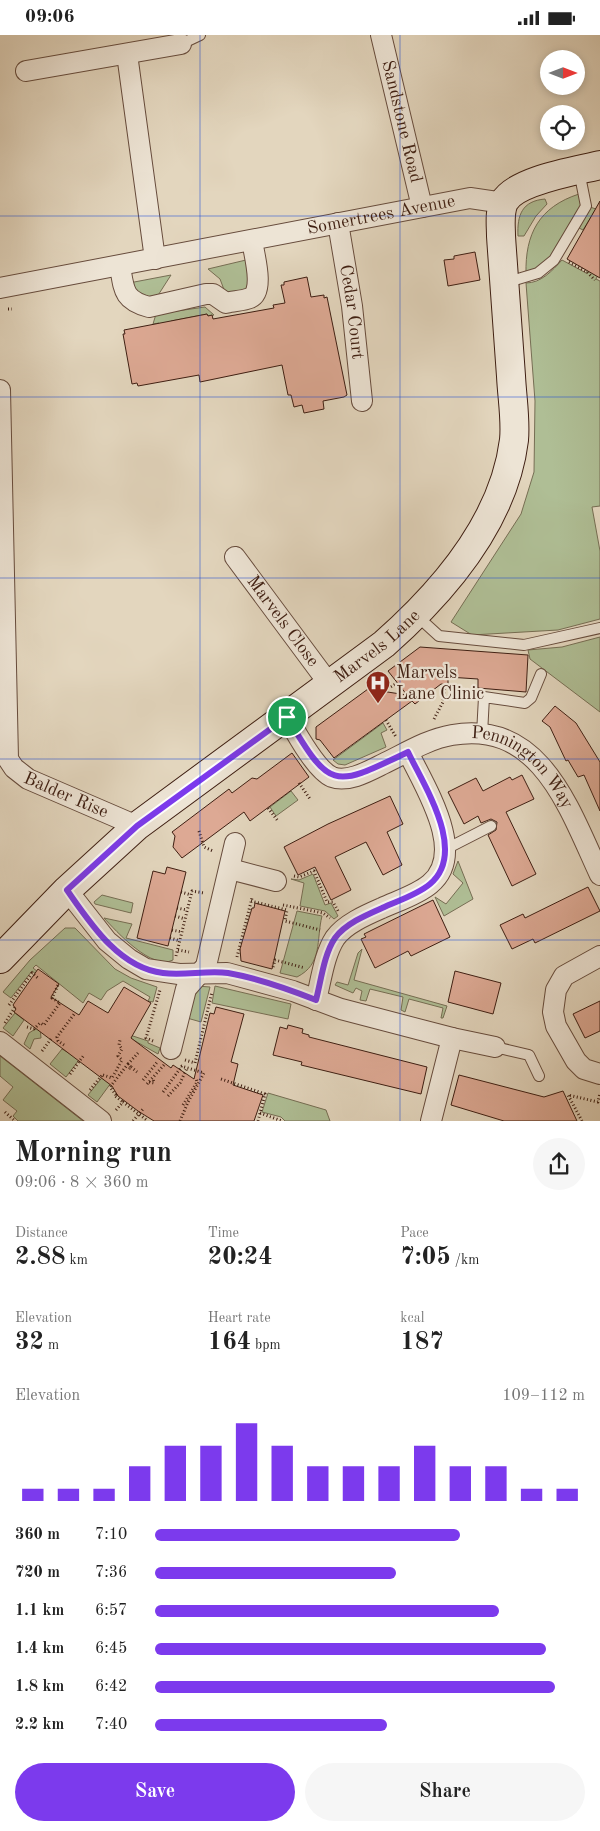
<!DOCTYPE html>
<meta charset="utf-8">
<style>
:root{--surface:#fff;--page:#f6f6f6;--text:#222;--muted:#767676;--accent:#7c3aed}
body{margin:0;font-family:"Old Standard TT",serif;background:var(--page);color:var(--text);height:100vh;display:flex;flex-direction:column;font-size:19px;white-space:nowrap}
*{box-sizing:border-box;margin:0}
p{font-size:16px;color:var(--muted)}
.icon{flex:none;width:28px;height:28px;fill:none;stroke:currentColor;stroke-width:2;stroke-linecap:round;stroke-linejoin:round}
.map{position:relative;height:1086px;overflow:hidden}
.side{display:flex;flex-direction:column;background:var(--surface);flex:1}
.side>*{flex:none}
.needle{width:32px;rotate:90deg}
.buttons{position:absolute;left:540px;top:15px;display:grid;gap:10px}
.buttons a{display:grid;place-items:center;width:45px;height:45px;border-radius:50%;background:var(--surface);box-shadow:0 2px 8px #0003;font-size:25px}
.pin{position:absolute;display:grid;place-items:center;width:42px;height:42px;color:#fff;margin:-21px;border:2px solid #fff;border-radius:50%;box-shadow:0 1px 5px #0007}
.round{display:grid;place-items:center;flex:none;width:52px;height:52px;border-radius:26px;background:var(--page)}
.head{display:flex;align-items:center;justify-content:space-between;height:85px;padding:0 15px}
h1{font-size:28px;font-weight:600;line-height:38px}
.metrics{display:grid;grid-template-columns:repeat(3,1fr);gap:8px;height:85px;padding:5px 15px}
.metrics div{display:grid;align-content:center}
.metrics b{font-size:25px;font-weight:600}
.metrics small{font-size:14px;font-weight:400}
.metrics p{font-size:14px}
.chart{height:140px;padding:10px 15px}
.chart p{display:flex;justify-content:space-between}
.chart svg{width:100%;height:90px;margin-top:5px;stroke:var(--accent);stroke-width:6}
.cta{display:flex;gap:10px;margin-top:auto;padding:10px 15px}
.cta a{flex:1;height:58px;border-radius:30px;background:var(--accent);color:#fff;font-size:20px;font-weight:600;line-height:58px;text-align:center}
.cta a+a{background:var(--page);color:var(--text)}
ul{padding:0 15px;list-style:none;font-size:16px}
li{display:grid;grid-template-columns:80px 60px 1fr;align-items:center;height:38px}
li i{height:12px;border-radius:6px;background:var(--accent)}
.status{display:flex;justify-content:space-between;align-items:center;height:35px;padding:0 25px;background:var(--surface);direction:ltr}
.status svg{height:14px;fill:currentColor}
.map>svg:first-child{display:block}
.green{fill:#afbe95;stroke:#766e54}
.building{fill:#dda994;stroke:#3e1e12}
.lines{fill:none;stroke-linecap:round;stroke-linejoin:round}
.lane-casing{stroke:#674c3d;stroke-width:12}
.street-casing{stroke:#674c3d;stroke-width:22}
.secondary-casing{stroke:#3e1e12;stroke-width:30}
.path{stroke:#3e1e12;stroke-width:3;stroke-dasharray:1 2.5;stroke-linecap:butt}
.lane{stroke:#ede4d5;stroke-width:10}
.street{stroke:#ede4d5;stroke-width:20}
.secondary{stroke:#ede4d5;stroke-width:28}
.route-casing{stroke:#fff;stroke-width:10}
.route{stroke:#7c3aed;stroke-width:6}
.grid{fill:none;stroke:#1d4ed8;stroke-width:1;stroke-opacity:0.55}
.labels{text-anchor:middle;dominant-baseline:central;stroke-width:4.5;stroke-linejoin:round;paint-order:stroke}
.street-label{font-size:18px;fill:#3e1e12;stroke:#ede4d5}
.poi-label{font-size:18px;fill:#3e1e12;stroke:#ede4d5;text-anchor:start}
</style>
<div class="status"><b>09:06</b><svg viewBox="0 0 49 12"><path d="M0 12V9h3v3zM5 12V6h3v6zM10 12V3h3v9zM15 12V0h3v12zM26 1h20v11H26zM47 4h2v5h-2z"/></svg></div>
<div class="map">
<svg width="600" height="1086" viewBox="0 0 600 1086">
<rect width="100%" height="100%" fill="#e3d6be"/>
<filter id="stains"><feTurbulence type="fractalNoise" baseFrequency=".004" numOctaves="4"/><feColorMatrix values="0 0 0 0 .2 0 0 0 0 .09 0 0 0 0 .02 0 0 0 .5 -.17"/></filter>
<radialGradient id="worn" r=".72"><stop offset=".6" stop-color="#630" stop-opacity="0"/><stop offset="1" stop-color="#630" stop-opacity=".3"/></radialGradient>
<path class="green" d="M 579,159 L 582,167 L 579,174 L 551,224 L 545,229 L 526,239 C 525,199 539,172 579,159 Z
M 545,164 L 547,169 L 536,181 L 524,201 L 518,201 C 517,180 522,166 545,164 Z
M 590,172 L 596,174 L 583,195 L 579,193 Z
M 594,224 L 600,228 L 600,236 L 596,244 L 600,246 L 600,471 L 592,472 L 600,516 L 600,584 L 558,595 L 472,600 L 451,587 L 521,479 L 534,437 L 535,366 L 526,248 C 541,248 552,236 562,225 L 586,238 Z
M 246,225 L 251,254 L 226,260 L 220,244 L 208,234 Z
M 171,240 L 155,265 L 146,265 L 129,248 Z
M 205,272 L 214,280 L 208,281 L 207,279 L 171,286 L 171,288 L 160,291 L 159,288 L 153,289 L 156,279 Z
M 600,602 L 600,677 L 530,624 L 528,615 L 562,612 Z
M 383,688 L 387,695 L 381,698 L 386,712 L 345,730 L 338,729 L 333,725 Z
M 291,756 L 298,765 L 276,781 L 270,772 Z
M 458,826 L 473,864 L 444,881 L 435,862 L 446,869 L 463,848 L 453,839 Z
M 313,839 L 325,870 L 331,868 L 338,881 L 334,884 L 325,876 L 300,871 L 304,848 L 291,844 L 299,845 Z
M 102,860 L 133,868 L 131,878 L 95,869 L 94,867 Z
M 297,876 L 322,881 C 316,905 323,929 297,942 L 280,938 Z
M 104,883 L 132,889 L 126,903 L 173,915 L 173,925 C 152,936 116,896 104,883 Z
M 65,893 L 75,893 L 115,934 L 131,943 L 157,952 L 153,967 L 148,966 L 150,962 L 123,946 L 107,956 L 101,965 L 89,958 L 83,968 L 36,930 L 33,933 L 38,937 L 36,939 L 32,936 L 11,963 L 3,957 L 30,925 Z
M 362,914 L 354,945 L 447,971 L 443,983 L 441,983 L 443,973 L 409,964 L 405,977 L 401,975 L 403,962 L 370,954 L 366,966 L 360,965 L 362,956 L 356,953 L 353,958 L 335,950 L 337,947 L 348,950 L 358,918 Z
M 197,951 L 210,952 L 201,987 L 187,983 Z
M 215,951 L 291,969 L 288,984 L 212,968 Z
M 15,978 L 24,985 L 13,1001 L 3,993 Z
M 40,991 L 41,1003 L 34,1004 L 30,1014 L 24,1009 L 29,998 Z
M 130,1000 L 148,1006 L 148,1008 L 160,1013 L 158,1019 L 128,1002 Z
M 73,1013 L 82,1021 L 66,1042 L 50,1029 L 62,1014 L 69,1018 Z
M 0,1021 L 83,1086 L 18,1086 L 13,1081 L 17,1076 L 3,1065 L 13,1052 L 0,1041 Z
M 119,1037 L 97,1067 L 88,1060 L 104,1040 Z
M 268,1058 L 326,1075 L 330,1086 L 285,1086 L 281,1082 L 262,1077 Z"/>
<path class="building" d="M 600,166 L 600,243 L 567,224 Z
M 475,217 L 480,245 L 448,251 L 444,225 L 454,224 L 454,221 Z
M 307,242 L 311,262 L 324,260 L 324,263 L 327,262 L 347,360 L 344,362 L 323,366 L 324,374 L 304,378 L 302,370 L 294,372 L 291,360 L 288,360 L 282,330 L 200,347 L 199,340 L 138,351 L 137,348 L 132,349 L 123,299 L 125,299 L 124,295 L 207,279 L 208,281 L 212,280 L 213,284 L 274,273 L 273,270 L 285,268 L 281,250 L 284,250 L 284,247 Z
M 420,612 L 528,620 L 526,657 L 478,653 L 478,644 L 448,642 L 448,650 L 441,649 L 415,669 L 412,666 L 334,723 L 320,705 L 316,704 L 316,692 L 368,654 L 407,660 L 388,636 Z
M 555,671 L 576,688 L 600,727 L 600,776 L 584,740 L 578,742 L 568,725 L 566,726 L 550,692 L 542,686 Z
M 292,718 L 309,742 L 250,786 L 244,777 L 182,823 L 173,812 L 175,801 L 172,797 L 229,754 L 232,758 L 252,743 L 257,744 Z
M 522,740 L 534,764 L 506,777 L 536,839 L 512,851 L 488,800 L 496,795 L 497,787 L 491,784 L 481,788 L 478,781 L 464,789 L 448,757 L 476,743 L 483,756 L 510,742 L 512,745 Z
M 390,761 L 403,789 L 387,797 L 402,830 L 383,840 L 366,807 L 335,822 L 351,855 L 331,865 L 315,832 L 298,840 L 284,812 L 328,789 Z
M 167,832 L 186,837 L 168,911 L 137,903 L 153,836 L 165,839 Z
M 588,852 L 600,876 L 535,908 L 533,904 L 512,914 L 500,890 L 523,879 L 525,883 Z
M 433,865 L 450,902 L 411,921 L 408,916 L 375,933 L 361,904 L 366,902 L 364,899 Z
M 255,868 L 285,876 L 272,934 L 241,926 L 240,914 L 252,873 L 254,873 Z
M 38,934 L 59,949 L 51,962 L 79,980 L 88,966 L 108,978 L 124,952 L 151,968 L 131,1003 L 171,1033 L 173,1030 L 194,1044 L 210,978 L 214,979 L 216,972 L 244,979 L 231,1027 L 238,1029 L 233,1050 L 263,1060 L 254,1086 L 154,1086 L 138,1076 L 118,1061 L 112,1051 L 14,977 L 16,974 L 13,970 L 15,967 Z
M 455,936 L 501,948 L 493,979 L 448,967 Z
M 600,966 L 600,996 L 585,1003 L 573,979 Z
M 288,990 L 303,994 L 302,998 L 309,1000 L 309,1002 L 427,1032 L 421,1059 L 301,1030 L 302,1027 L 273,1020 L 280,992 L 287,994 Z
M 459,1040 L 544,1062 L 563,1056 L 577,1086 L 504,1086 L 451,1070 Z"/>
<g class="lines">
<defs>
<path id="lane" d="M 181,9 L 200,0
M 505,248 L 538,238 L 554,225 L 586,171 L 579,136
M 416,580 L 439,601 L 524,610 L 600,593
M 482,699 L 484,662 L 525,668 L 531,663 L 541,639
M 446,814 L 491,791
M 495,1012 L 529,1020 L 539,1041"/>
<g id="street">
<path id="s1" d="M 381,0 L 422,172"/>
<path d="M 127,19 L 155,224"/>
<path d="M 26,36 L 181,9"/>
<path id="s2" d="M 338,188 L 352,271 L 362,366"/>
<path d="M 120,231 C 124,255 123,265 149,272 L 206,259 L 213,259 L 226,268 C 233,266 243,266 250,263 C 265,257 254,219 252,206"/>
<path id="s3" d="M 0,253 L 470,163 L 504,168"/>
<path id="s4" d="M 0,355 L 8,724 L 14,733 L 28,744 L 137,791"/>
<path id="s5" d="M 235,522 L 330,650"/>
<path id="s6" d="M 287,682 C 296,698 316,735 332,742 C 348,748 369,736 383,729 C 404,719 428,704 452,700 C 541,684 570,776 600,840"/>
<path d="M 230,834 L 276,846"/>
<path d="M 67,855 L 107,906 L 129,924 L 146,934 L 179,939 L 227,938 L 293,956 L 341,974 L 452,1003 L 431,1086"/>
<path d="M 600,921 L 564,941 L 556,955 L 553,977 L 556,991 L 576,1026 L 584,1034 L 600,1039"/>
<path d="M 316,965 C 321,946 324,920 335,903 C 345,889 366,880 382,873 C 397,866 417,860 430,849 C 468,818 424,751 408,717"/>
<path d="M 452,1003 L 495,1012"/>
<path d="M 0,1007 L 101,1086"/>
<path d="M 171,1014 L 186,954 L 206,931 L 235,808"/>
</g>
<g id="secondary">
<path id="s7" d="M 0,924 L 67,855 L 137,791 L 384,609 C 443,557 504,487 514,405 C 516,385 512,362 511,341 C 508,295 504,248 501,201 C 501,190 499,178 504,167 C 516,145 576,136 600,130"/>
</g>
</defs>
<use href="#lane" class="lane-casing"/>
<use href="#street" class="street-casing"/>
<use href="#secondary" class="secondary-casing"/>
<path class="path" d="M 569,227 L 587,237 L 595,245
M 8,274 L 12,274
M 381,640 L 389,653 L 397,648
M 434,684 L 443,667 L 445,650
M 386,685 L 396,702
M 299,748 L 310,764
M 268,773 L 278,786
M 199,796 L 204,812 L 213,816
M 294,841 L 299,842 L 314,836 L 327,867 L 333,867 L 338,876
M 181,857 L 191,860
M 251,866 L 287,875 L 285,886 L 320,895
M 283,870 L 323,878 L 330,883
M 177,873 L 187,875
M 175,881 L 185,884
M 172,895 L 182,897
M 170,903 L 180,906
M 178,915 L 189,917
M 176,921 L 192,856 L 204,858
M 237,922 L 252,863
M 273,932 L 275,925 L 305,933
M 9,970 L 32,938 L 39,944
M 5,988 L 15,972
M 27,992 L 34,994 L 40,988 L 44,990 L 46,987 L 60,968 L 52,963 L 58,950
M 153,1006 L 146,1003 L 160,955
M 64,1010 L 58,1006 L 57,1002 L 75,978
M 42,1016 L 51,1004
M 185,1025 L 195,1028 L 212,957
M 128,1029 L 138,1018
M 131,1032 L 137,1037
M 70,1039 L 84,1020
M 103,1040 L 112,1043 L 122,1025 L 118,1021 L 122,1014 L 119,1010 L 120,1005
M 221,1044 L 265,1059 L 258,1086
M 143,1045 L 158,1026
M 149,1047 L 154,1048 L 153,1044
M 147,1049 L 164,1030
M 90,1055 L 103,1039
M 163,1057 L 182,1031
M 117,1059 L 115,1061 L 123,1067
M 116,1060 L 110,1052 L 128,1029 L 131,1032 L 129,1034
M 168,1061 L 180,1048 L 187,1033
M 183,1070 L 197,1047 L 196,1043
M 116,1075 L 123,1067 L 148,1086
M 5,1077 L 15,1086
M 260,1078 L 282,1086
M 133,1086 L 143,1074
M 180,1086 L 188,1067 L 204,1038 L 181,1031
M 582,1086 L 568,1060 L 598,1067 L 600,1058"/>
<use href="#lane" class="lane"/>
<use href="#street" class="street"/>
<use href="#secondary" class="secondary"/>
</g>
<g class="lines">
<defs>
<path id="route" d="M 287,682 C 331,756 333,753 408,717 C 424,751 468,817 430,849 C 417,860 397,866 382,873 C 366,880 345,889 335,903 C 324,919 321,946 316,965 C 288,954 257,943 228,938 C 207,935 184,941 163,938 C 119,933 90,888 67,855 L 137,791 Z"/>
</defs>
<use href="#route" class="route-casing"/>
<use href="#route" class="route"/>
</g>
<path class="grid" d="M 200,0 L 200,1086M 400,0 L 400,1086M 0,181 L 600,181M 0,362 L 600,362M 0,543 L 600,543M 0,724 L 600,724M 0,905 L 600,905"/>
<defs>
<symbol id="hospital-pin" viewBox="-11 -11 22 30"><path d="M0 17L-7.5 6A9.5 9.5 0 1 1 7.5 6Z" fill="#8f2418" stroke="#ede4d5"/><path d="M-5-5h3v3.5h4V-5h3V5h-3V1.5h-4V5h-3Z" fill="#fff"/></symbol>
</defs>
<g fill-rule="evenodd">
<use href="#hospital-pin" x="364" y="634" width="28" height="38"/>
</g>
<g class="labels">
<g class="street-label">
<text stroke="none"><textPath href="#s1" startOffset="89">Sandstone Road</textPath></text>
<text stroke="none"><textPath href="#s3" startOffset="388">Somertrees Avenue</textPath></text>
<text stroke="none"><textPath href="#s2" startOffset="90">Cedar Court</textPath></text>
<text stroke="none"><textPath href="#s5" startOffset="80">Marvels Close</textPath></text>
<text stroke="none"><textPath href="#s7" startOffset="491">Marvels Lane</textPath></text>
<text stroke="none"><textPath href="#s6" startOffset="289">Pennington Way</textPath></text>
<text stroke="none"><textPath href="#s4" startOffset="439">Balder Rise</textPath></text>
</g>
<g class="poi-label">
<text x="396" y="638">Marvels<tspan x="396" dy="21">Lane Clinic</tspan></text>
</g>
</g>
<rect width="100%" height="100%" filter="url(#stains)"/>
<rect width="100%" height="100%" fill="url(#worn)"/>
</svg>
<div class="buttons">
<a><svg class="needle" viewBox="-14 -14 28 28"><path d="M0-13l5 13h-10z" fill="#e53935"/><path d="M0 13l5-13h-10z" fill="#767676"/></svg></a>
<a><svg class="icon" aria-label="locate" viewBox="0 0 24 24"><circle cx="12" cy="12" r="6"/><path d="M12 2v4M12 18v4M2 12h4M18 12h4"/></svg></a>
</div>
<div class="pin" style="left:287px;top:682px;background:#1e9e55"><svg class="icon" aria-label="arrive" viewBox="0 0 24 24"><path d="M6 21V4h12l-3 4 3 4H6"/></svg></div>
</div>
<section class="side">
<div class="head"><div><h1>Morning run</h1><p>09:06 · 8 × 360 m</p></div><a class="round"><svg class="icon" aria-label="share" viewBox="0 0 24 24"><path d="M12 15V3M7 8l5-5 5 5M5 13v7h14v-7"/></svg></a></div>
<div class="metrics">
<div><p>Distance</p><b>2.88<small> km</small></b></div>
<div><p>Time</p><b>20:24</b></div>
<div><p>Pace</p><b>7:05<small> /km</small></b></div>
</div>
<div class="metrics">
<div><p>Elevation</p><b>32<small> m</small></b></div>
<div><p>Heart rate</p><b>164<small> bpm</small></b></div>
<div><p>kcal</p><b>187</b></div>
</div>
<div class="chart"><p><span>Elevation</span>109–112 m</p>
<svg viewBox="0 0 160 44" preserveAspectRatio="none"><path d="M5 44V38M15 44V38M25 44V38M35 44V27M45 44V17M55 44V17M65 44V6M75 44V17M85 44V27M95 44V27M105 44V27M115 44V17M125 44V27M135 44V27M145 44V38M155 44V38"/></svg>
</div>
<ul>
<li><b>360 m</b>7:10<i style="width:71%"></i></li>
<li><b>720 m</b>7:36<i style="width:56%"></i></li>
<li><b>1.1 km</b>6:57<i style="width:80%"></i></li>
<li><b>1.4 km</b>6:45<i style="width:91%"></i></li>
<li><b>1.8 km</b>6:42<i style="width:93%"></i></li>
<li><b>2.2 km</b>7:40<i style="width:54%"></i></li>
</ul>
<div class="cta"><a>Save</a><a>Share</a></div>
</section>
